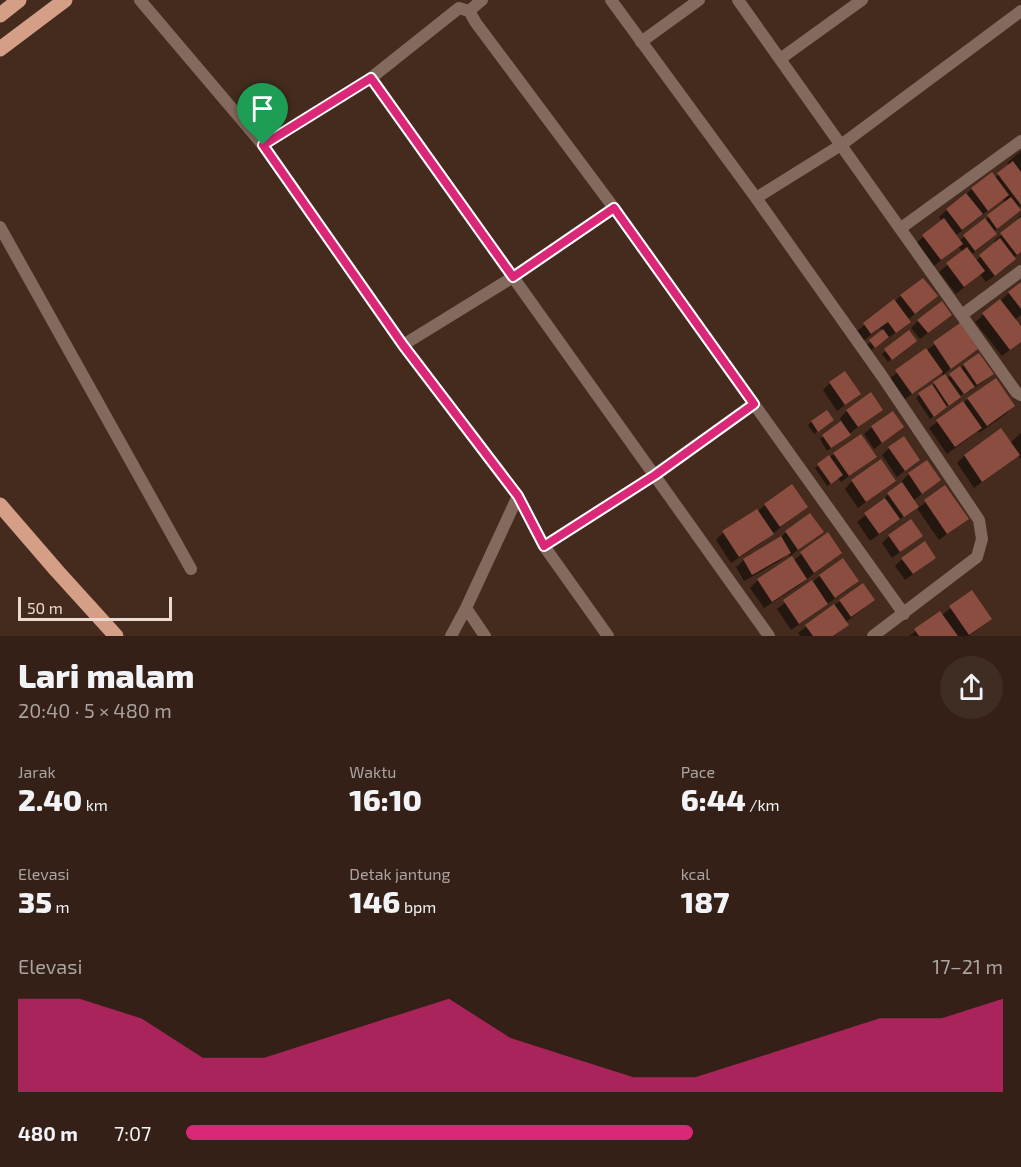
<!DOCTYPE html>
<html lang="id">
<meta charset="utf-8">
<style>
:root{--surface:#342016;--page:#3f2d23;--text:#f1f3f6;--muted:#a9a3a1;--accent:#db2777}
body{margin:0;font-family:"Exo 2",sans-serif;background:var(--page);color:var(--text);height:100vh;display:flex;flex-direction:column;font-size:22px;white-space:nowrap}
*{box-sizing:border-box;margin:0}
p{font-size:20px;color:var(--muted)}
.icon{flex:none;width:33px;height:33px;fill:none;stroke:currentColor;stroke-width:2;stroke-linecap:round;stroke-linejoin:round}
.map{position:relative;height:636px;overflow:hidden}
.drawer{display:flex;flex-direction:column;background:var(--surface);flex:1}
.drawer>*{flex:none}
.scale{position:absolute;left:18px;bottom:15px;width:154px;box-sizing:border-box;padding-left:6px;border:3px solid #ebdad1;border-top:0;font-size:16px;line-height:21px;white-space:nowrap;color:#ebdad1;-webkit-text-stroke:4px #452b1e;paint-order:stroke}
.pin{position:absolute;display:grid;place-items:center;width:51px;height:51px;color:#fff;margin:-62px -26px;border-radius:50% 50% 50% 0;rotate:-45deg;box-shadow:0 0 6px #0007}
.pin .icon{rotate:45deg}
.round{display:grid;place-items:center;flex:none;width:63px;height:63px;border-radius:32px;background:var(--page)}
.overview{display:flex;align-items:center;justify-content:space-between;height:102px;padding:0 18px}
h1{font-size:33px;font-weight:800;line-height:45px}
.metrics{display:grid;grid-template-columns:repeat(3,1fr);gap:9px;height:102px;padding:6px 18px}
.metrics div{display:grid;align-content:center}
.metrics b{font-size:30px;font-weight:800}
.metrics small{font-size:16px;font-weight:400}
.metrics p{font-size:16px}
.chart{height:168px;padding:12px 18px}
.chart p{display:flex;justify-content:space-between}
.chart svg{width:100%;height:108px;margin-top:6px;fill:var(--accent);opacity:.7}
ul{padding:0 18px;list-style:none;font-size:20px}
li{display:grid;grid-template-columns:96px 72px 1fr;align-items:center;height:45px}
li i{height:15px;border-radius:8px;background:var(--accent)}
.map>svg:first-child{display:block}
.shadow{fill:#0007;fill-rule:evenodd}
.building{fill:#8b4d40}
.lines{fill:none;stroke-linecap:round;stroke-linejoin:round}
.minor{stroke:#84695e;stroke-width:12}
.primary{stroke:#d59e87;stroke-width:15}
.route-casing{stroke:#fff;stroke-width:12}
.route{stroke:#db2777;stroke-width:8}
</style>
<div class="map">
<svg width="1021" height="636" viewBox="0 0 1021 636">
<rect width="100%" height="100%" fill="#452b1e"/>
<path class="shadow" d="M 1021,151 L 1021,205 L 1018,208 L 1019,210 L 993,232 L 995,234 L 988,241 L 971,255 L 975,261 L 996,244 L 994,241 L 1019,220 L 1018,218 L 1021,215 L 1021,252 L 1013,258 L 1014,259 L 1007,267 L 986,282 L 980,274 L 956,294 L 939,272 L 963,252 L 958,246 L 933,267 L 916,243 L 942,221 L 939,217 L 947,210 L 972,189 L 994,178 L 1010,166 L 1007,163 ZM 1003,199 L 1006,203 L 959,241 L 955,236 Z
M 1021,283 L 1021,315 L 1014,320 L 1019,326 L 1021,323 L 1021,341 L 1002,356 L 975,322 Z
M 901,296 L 928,304 L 907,320 L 909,322 L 901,329 L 871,350 L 867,345 L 883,332 L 880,328 L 863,341 L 857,331 Z
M 918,321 L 942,322 L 920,339 L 911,328 Z
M 960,325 L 976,349 L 944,374 L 947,378 L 978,355 L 992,374 L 984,381 L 969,392 L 968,390 L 930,419 L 916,398 L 944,376 L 941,372 L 904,400 L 889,379 Z
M 909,332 L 912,344 L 888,362 L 882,354 Z
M 830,383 L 859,394 L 837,411 L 823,390 Z
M 968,399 L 1014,406 L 1006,414 L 979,433 L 978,431 L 947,454 L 929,428 Z
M 881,409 L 827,451 L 820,439 L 842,422 L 840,418 L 847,411 Z
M 812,422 L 829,423 L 814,434 L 808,425 Z
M 872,427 L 902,427 L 874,449 L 864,434 Z
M 1001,431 L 1010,443 L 1021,433 L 1021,459 L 1018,455 L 974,488 L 957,463 L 964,456 Z
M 889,448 L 918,460 L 897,477 L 882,455 Z
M 834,454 L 875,457 L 841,482 L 838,478 L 827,486 L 815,468 Z
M 926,462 L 939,480 L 913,501 L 918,508 L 945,487 L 967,519 L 939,540 L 916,507 L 870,541 L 857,522 L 882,502 L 888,494 L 903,484 L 901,482 L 909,474 Z
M 852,481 L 894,481 L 858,508 L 845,489 Z
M 765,505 L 806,507 L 764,541 L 731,563 L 716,540 L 723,533 L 757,512 Z
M 786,532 L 822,532 L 790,556 L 788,553 L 781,560 L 744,581 L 736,567 L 744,560 L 780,538 Z
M 827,534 L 840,553 L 798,586 L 764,608 L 750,588 L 758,580 L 792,558 L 793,561 Z
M 889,536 L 921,536 L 892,558 L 882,543 Z
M 902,559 L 926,565 L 905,580 L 895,566 Z
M 820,576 L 857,581 L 850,588 L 791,630 L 777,609 Z
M 971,592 L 990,619 L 982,626 L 969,636 L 909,636 L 940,613 L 942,615 Z
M 874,600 L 845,623 L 847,625 L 834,636 L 800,636 L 798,633 L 840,601 Z"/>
<path class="building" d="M 1013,161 L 1021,172 L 1021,205 L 997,173 Z
M 992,172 L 1009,195 L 988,211 L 971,188 Z
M 966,193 L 983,214 L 962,230 L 946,209 Z
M 1011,197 L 1021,210 L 997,229 L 987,215 Z
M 1021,217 L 1021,252 L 1017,255 L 1000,233 Z
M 944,218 L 963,244 L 941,260 L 922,235 Z
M 985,218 L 997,234 L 975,251 L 963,235 Z
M 1000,238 L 1016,259 L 995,276 L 979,255 Z
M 967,247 L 985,271 L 964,287 L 946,263 Z
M 923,278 L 938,296 L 915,314 L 900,295 Z
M 1021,282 L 1021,309 L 1008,292 Z
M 894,299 L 911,322 L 896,333 L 888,322 L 871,334 L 863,323 Z
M 1000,299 L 1021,326 L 1021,342 L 1010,350 L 982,313 Z
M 942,301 L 952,315 L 928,333 L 917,320 Z
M 960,323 L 978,349 L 951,369 L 933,342 Z
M 883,329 L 889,337 L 875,348 L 869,340 Z
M 909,330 L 917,341 L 892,360 L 884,349 Z
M 926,348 L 943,372 L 912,394 L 895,370 Z
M 979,353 L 994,374 L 977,385 L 963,364 Z
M 960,366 L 975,387 L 964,394 L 949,374 Z
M 845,371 L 861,394 L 845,405 L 829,382 Z
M 945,374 L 961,397 L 949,406 L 933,382 Z
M 996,378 L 1015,406 L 987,426 L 967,398 Z
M 932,384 L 947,407 L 934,417 L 918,393 Z
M 871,392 L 883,410 L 858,427 L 846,410 Z
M 963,401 L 982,428 L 955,447 L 936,420 Z
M 827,410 L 834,420 L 818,432 L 811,421 Z
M 893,411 L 904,427 L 882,443 L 871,426 Z
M 841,421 L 851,435 L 831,448 L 822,435 Z
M 1001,428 L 1020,455 L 982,482 L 964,455 Z
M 861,434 L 877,457 L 849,476 L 833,453 Z
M 904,436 L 920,460 L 905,471 L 888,447 Z
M 829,455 L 843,475 L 831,484 L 817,464 Z
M 881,459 L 896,481 L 866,502 L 851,480 Z
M 927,460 L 941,480 L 922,494 L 908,473 Z
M 902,482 L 919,507 L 904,517 L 887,493 Z
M 792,484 L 808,507 L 780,527 L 764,504 Z
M 945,485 L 969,519 L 947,534 L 924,500 Z
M 885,498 L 900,519 L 879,534 L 864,513 Z
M 757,509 L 774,534 L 739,557 L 722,531 Z
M 810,513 L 824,532 L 798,550 L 785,531 Z
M 911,519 L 923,536 L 900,552 L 888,535 Z
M 828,532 L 842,553 L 814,573 L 800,552 Z
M 781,536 L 791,553 L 752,575 L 743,559 Z
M 925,541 L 936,558 L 913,574 L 901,558 Z
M 792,556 L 807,579 L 772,602 L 757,579 Z
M 843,558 L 859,581 L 835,598 L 819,575 Z
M 812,580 L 828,604 L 799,624 L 783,600 Z
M 863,583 L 875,600 L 851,617 L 839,600 Z
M 972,590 L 992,619 L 969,635 L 949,606 Z
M 834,604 L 849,625 L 833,636 L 813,636 L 805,625 Z
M 940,611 L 958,636 L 919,636 L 914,629 Z"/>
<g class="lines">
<path class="minor" d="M 140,0 L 263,145 L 403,345 L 518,496 L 544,546 L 608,636
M 611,0 L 756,198 L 882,376 L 979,520 L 982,539 L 977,557 L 873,636
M 738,0 L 1016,392 L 1021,395
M 469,11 L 482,0
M 641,42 L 699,0
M 780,59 L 862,0
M 371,78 L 769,636
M 263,145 L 371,78 L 459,8 L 469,11 L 476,23 L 614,208 L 904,614
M 756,198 L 841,145 L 1021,11
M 0,227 L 191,569
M 901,228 L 1021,141
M 963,314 L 1021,271
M 403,345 L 513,277 L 614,208
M 544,546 L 655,475 L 754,404
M 466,608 L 485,636
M 451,636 L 466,608 L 518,496"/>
<path class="primary" d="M 0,15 L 19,0
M 0,49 L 65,0
M 0,505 L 57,571 L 116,636"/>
</g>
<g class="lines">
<defs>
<path id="route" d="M 371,78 L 513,277 L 614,208 L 754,404 L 655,475 L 544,546 L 518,496 L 403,345 L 263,145 Z"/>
</defs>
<use href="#route" class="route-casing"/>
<use href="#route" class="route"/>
</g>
</svg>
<div class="scale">50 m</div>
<div class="pin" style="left:263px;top:145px;background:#1e9e55"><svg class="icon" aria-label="arrive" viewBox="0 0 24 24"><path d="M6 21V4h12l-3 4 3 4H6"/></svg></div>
</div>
<section class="drawer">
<div class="overview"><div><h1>Lari malam</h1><p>20:40 · 5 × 480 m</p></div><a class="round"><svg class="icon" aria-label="share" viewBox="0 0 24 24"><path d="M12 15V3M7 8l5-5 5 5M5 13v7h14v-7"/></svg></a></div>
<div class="metrics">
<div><p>Jarak</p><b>2.40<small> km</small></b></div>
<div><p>Waktu</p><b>16:10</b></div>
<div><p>Pace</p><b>6:44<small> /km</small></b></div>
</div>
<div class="metrics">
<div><p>Elevasi</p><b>35<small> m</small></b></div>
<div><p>Detak jantung</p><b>146<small> bpm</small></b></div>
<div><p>kcal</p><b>187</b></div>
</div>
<div class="chart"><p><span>Elevasi</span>17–21 m</p>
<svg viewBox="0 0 160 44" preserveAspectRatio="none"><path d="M0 44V6L10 6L20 14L30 30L40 30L50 22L60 14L70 6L80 22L90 30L100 38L110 38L120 30L130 22L140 14L150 14L160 6V44z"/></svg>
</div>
<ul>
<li><b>480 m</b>7:07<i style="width:62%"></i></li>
</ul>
</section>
